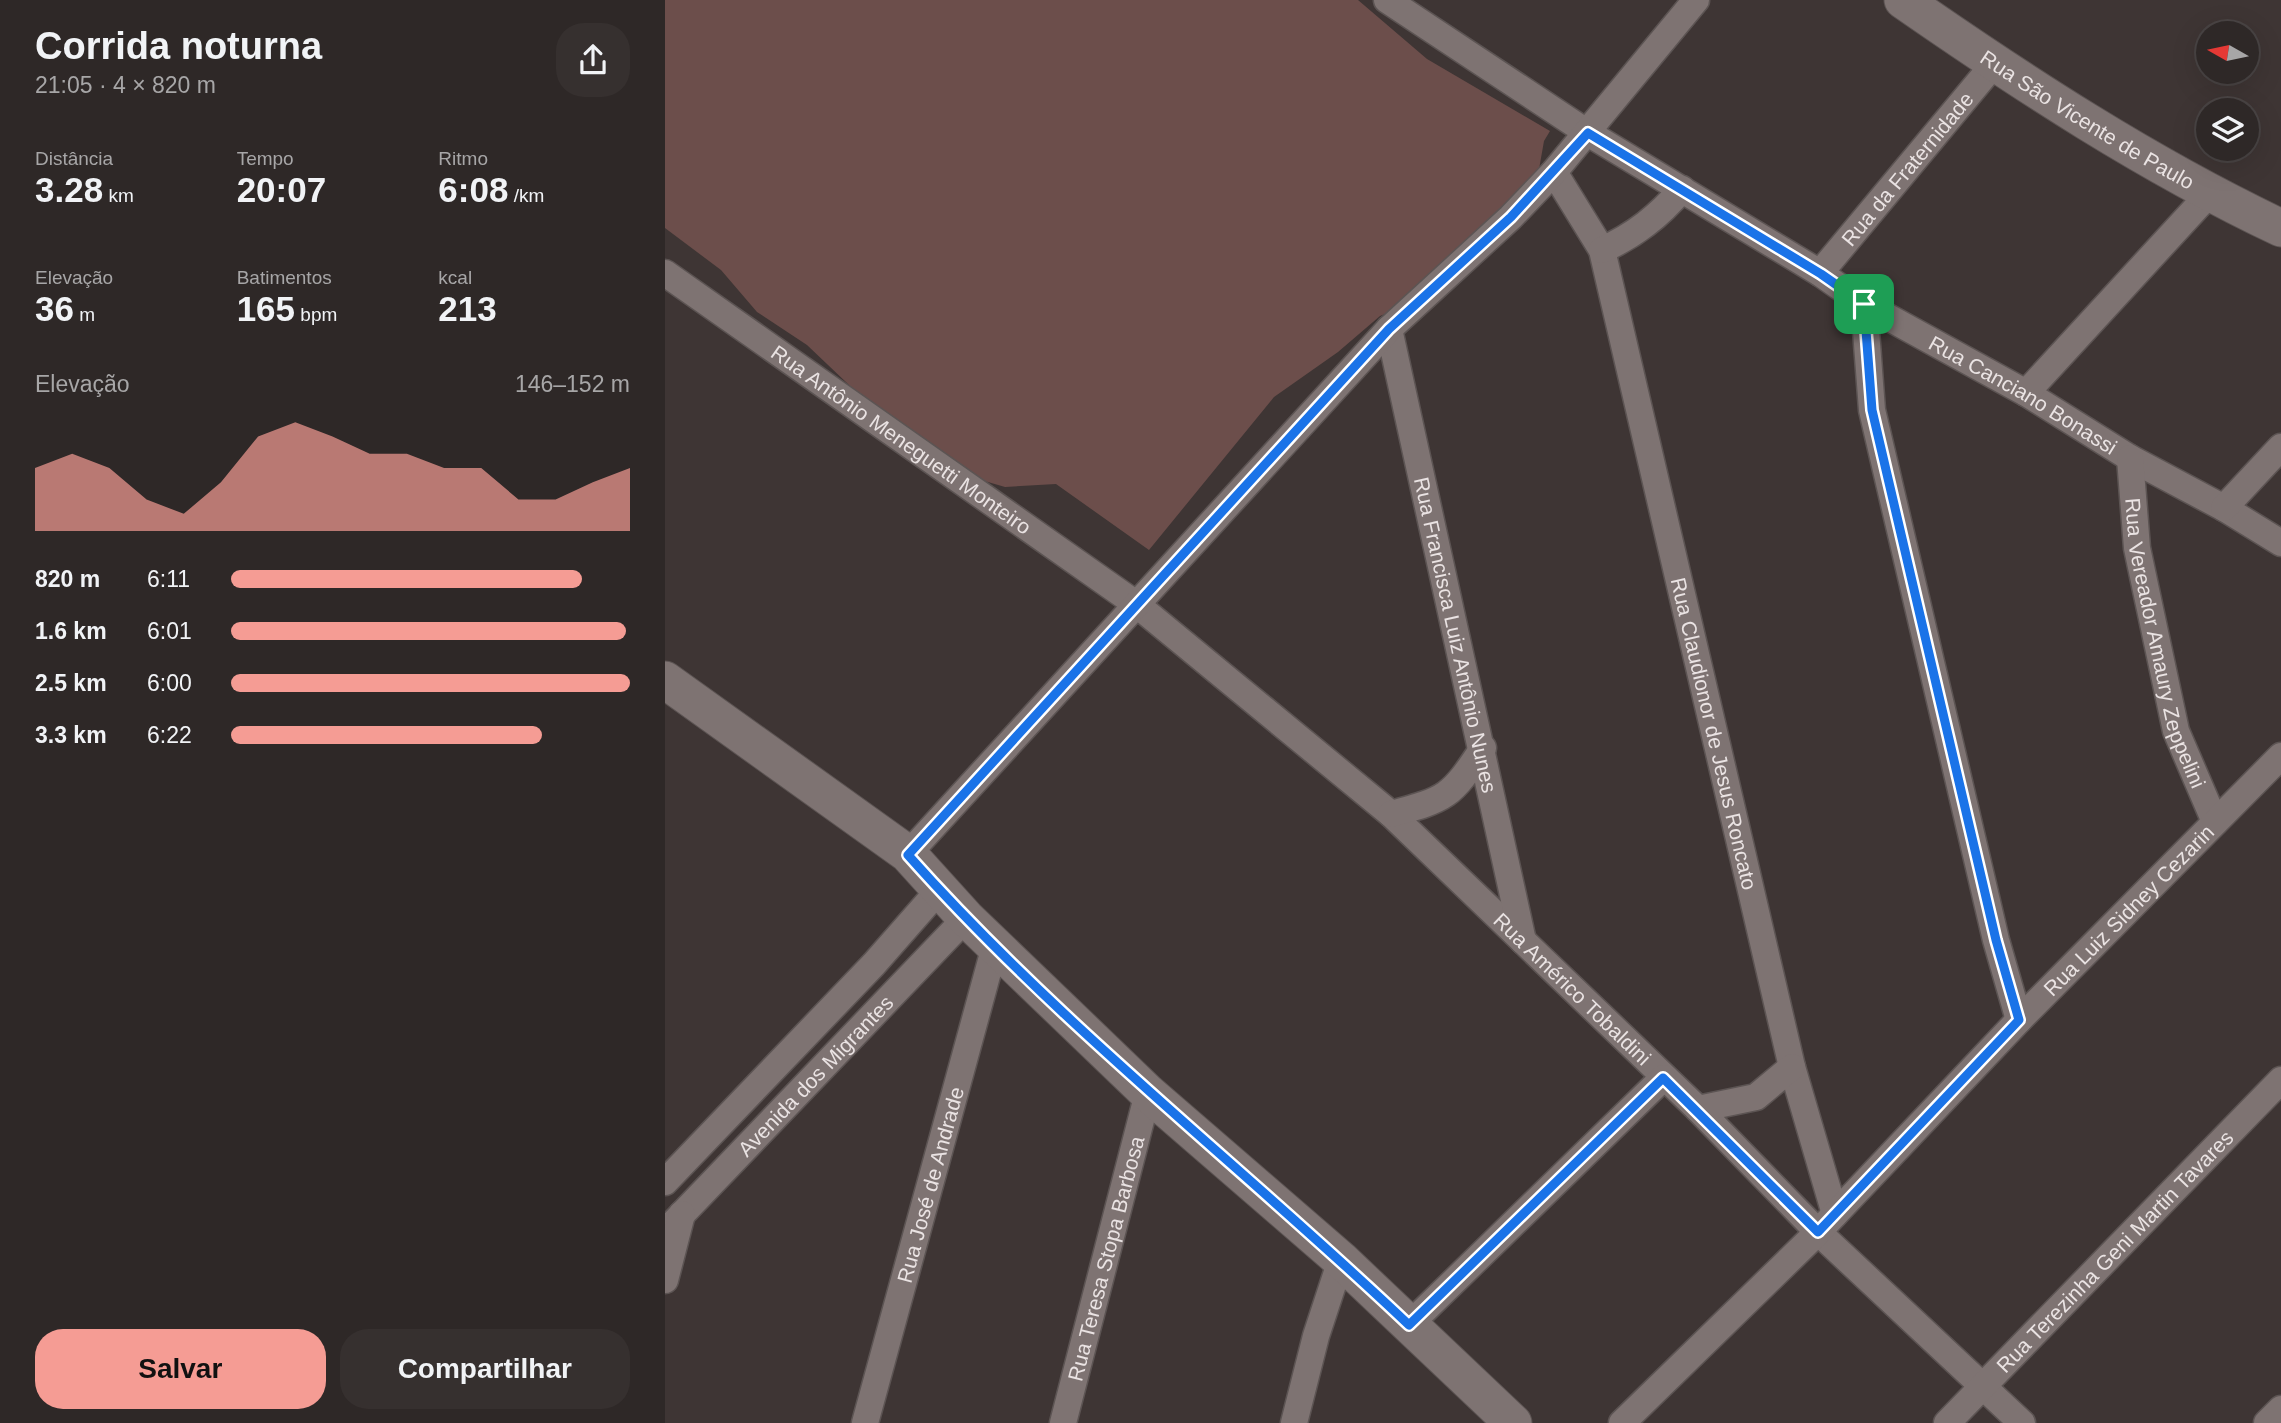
<!DOCTYPE html>
<html lang="pt">
<meta charset="utf-8">
<style>
:root{--surface:#2e2827;--page:#36302f;--text:#f1f3f6;--muted:#a7a6a7;--line:#494444;--accent:#f59c94}
body{margin:0;font-family:Helvetica,sans-serif;background:var(--page);color:var(--text);height:100vh;display:flex;flex-direction:column;font-size:26px;white-space:nowrap}
*{box-sizing:border-box;margin:0}
p{font-size:23px;color:var(--muted)}
.icon{flex:none;width:38px;height:38px;fill:none;stroke:currentColor;stroke-width:2;stroke-linecap:round;stroke-linejoin:round}
.map{position:relative;flex:1;overflow:hidden}
.side{display:flex;flex-direction:column;background:var(--surface);width:665px}
.side>*{flex:none}
.needle{width:46px;rotate:279deg}
.controls{position:absolute;left:1531px;top:21px;display:grid;gap:14px}
.controls a{display:grid;place-items:center;width:63px;height:63px;border-radius:50%;background:var(--surface);box-shadow:0 7px 28px #0002,0 0 0 2px var(--line);font-size:35px}
.pin{position:absolute;display:grid;place-items:center;width:60px;height:60px;color:#fff;margin:-30px;border-radius:14px;box-shadow:0 4px 10px #0006}
.round{display:grid;place-items:center;flex:none;width:74px;height:74px;border-radius:28px;background:var(--page)}
.head{display:flex;align-items:center;justify-content:space-between;height:119px;padding:0 35px}
h1{font-size:38px;font-weight:700;line-height:52px}
.stats{display:grid;grid-template-columns:repeat(3,1fr);gap:10px;height:119px;padding:7px 35px}
.stats div{display:grid;align-content:center}
.stats b{font-size:35px;font-weight:700}
.stats small{font-size:19px;font-weight:400}
.stats p{font-size:19px}
.chart{height:196px;padding:14px 35px}
.chart p{display:flex;justify-content:space-between}
.chart svg{width:100%;height:126px;margin-top:7px;fill:var(--accent);opacity:.7}
.primary-button{display:flex;gap:14px;margin-top:auto;padding:14px 35px}
.primary-button a{flex:1;height:80px;border-radius:28px;background:var(--accent);color:#111;font-size:28px;font-weight:700;line-height:80px;text-align:center}
.primary-button a+a{background:var(--page);color:var(--text)}
ul{padding:0 35px;list-style:none;font-size:23px}
li{display:grid;grid-template-columns:112px 84px 1fr;align-items:center;height:52px}
li i{height:18px;border-radius:9px;background:var(--accent)}
main{display:flex;flex:1;min-height:0}
.map>svg:first-child{display:block}
.green{fill:#6c4e4b}
.lines{fill:none;stroke-linecap:round;stroke-linejoin:round}
.street-casing{stroke:#5c5453;stroke-width:29}
.secondary-casing{stroke:#5c5453;stroke-width:39}
.street{stroke:#7e7372;stroke-width:26}
.secondary{stroke:#7e7372;stroke-width:37}
.route-casing{stroke:#fff;stroke-width:14}
.route{stroke:#1a73e8;stroke-width:9}
.labels{text-anchor:middle;dominant-baseline:central;stroke-width:5;stroke-linejoin:round;paint-order:stroke}
.street-label{font-size:21px;fill:#eae3e3;stroke:#3e3534}
</style>
<main>
<section class="side">
<div class="head"><div><h1>Corrida noturna</h1><p>21:05 · 4 × 820 m</p></div><a class="round"><svg class="icon" aria-label="share" viewBox="0 0 24 24"><path d="M12 15V3M7 8l5-5 5 5M5 13v7h14v-7"/></svg></a></div>
<div class="stats">
<div><p>Distância</p><b>3.28<small> km</small></b></div>
<div><p>Tempo</p><b>20:07</b></div>
<div><p>Ritmo</p><b>6:08<small> /km</small></b></div>
</div>
<div class="stats">
<div><p>Elevação</p><b>36<small> m</small></b></div>
<div><p>Batimentos</p><b>165<small> bpm</small></b></div>
<div><p>kcal</p><b>213</b></div>
</div>
<div class="chart"><p><span>Elevação</span>146–152 m</p>
<svg viewBox="0 0 160 44" preserveAspectRatio="none"><path d="M0 44V22L10 17L20 22L30 33L40 38L50 27L60 11L70 6L80 11L90 17L100 17L110 22L120 22L130 33L140 33L150 27L160 22V44z"/></svg>
</div>
<ul>
<li><b>820 m</b>6:11<i style="width:88%"></i></li>
<li><b>1.6 km</b>6:01<i style="width:99%"></i></li>
<li><b>2.5 km</b>6:00<i style="width:100%"></i></li>
<li><b>3.3 km</b>6:22<i style="width:78%"></i></li>
</ul>
<div class="primary-button"><a>Salvar</a><a>Compartilhar</a></div>
</section>
<div class="map">
<svg width="1616" height="1423" viewBox="0 0 1616 1423">
<rect width="100%" height="100%" fill="#3e3534"/>
<path class="green" d="M 0,0 L 693,0 L 762,59 L 885,131 L 879,141 L 870,192 L 762,297 L 715,316 L 673,352 L 609,397 L 484,550 L 391,484 L 340,487 L 282,470 L 245,443 L 142,345 L 92,312 L 56,270 L 0,228 Z"/>
<g class="lines">
<defs>
<g id="street">
<path id="s1" d="M 722,0 L 923,133 L 1155,273 L 1199,304 L 1361,393 L 1465,458 L 1559,508 L 1616,543"/>
<path id="s2" d="M 889,172 L 937,250 L 1127,1067 L 1170,1214"/>
<path d="M 937,250 C 970,235 994,216 1017,189"/>
<path id="s3" d="M 0,273 L 471,604 L 726,814 L 1033,1109 L 1153,1232 L 1357,1423"/>
<path id="s4" d="M 1155,273 L 1329,64"/>
<path d="M 1199,304 L 1207,410 L 1331,940 L 1354,1020"/>
<path id="s5" d="M 724,329 L 858,941"/>
<path d="M 1361,393 L 1544,194"/>
<path id="s6" d="M 1465,458 L 1472,548 L 1511,731 L 1550,822"/>
<path d="M 1559,508 L 1616,447"/>
<path d="M 726,814 C 782,799 786,797 818,748"/>
<path d="M 243,854 L 724,329 L 846,217 L 889,172 L 1031,0"/>
<path d="M 1033,1109 L 1091,1097 L 1127,1067"/>
<path d="M 0,1182 L 209,964 L 274,890"/>
<path id="s7" d="M 0,1232 L 301,918"/>
<path d="M 0,1280 L 17,1214"/>
<path d="M 744,1325 L 998,1078"/>
<path id="s8" d="M 200,1423 L 330,946"/>
<path id="s9" d="M 398,1423 L 483,1093"/>
<path d="M 629,1423 L 651,1336 L 676,1260"/>
<path id="s10" d="M 957,1423 L 1153,1232 L 1354,1020 L 1616,756"/>
<path id="s11" d="M 1282,1423 L 1616,1080"/>
<path d="M 1602,1423 L 1616,1409"/>
</g>
<g id="secondary">
<path id="s12" d="M 1238,0 C 1359,84 1483,165 1616,228"/>
<path d="M 0,680 L 243,854 L 301,918 L 483,1093 L 676,1260 L 848,1423"/>
</g>
</defs>
<use href="#street" class="street-casing"/>
<use href="#secondary" class="secondary-casing"/>
<use href="#street" class="street"/>
<use href="#secondary" class="secondary"/>
</g>
<g class="lines">
<defs>
<path id="route" d="M 923,133 L 1156,274 L 1199,304 L 1207,410 L 1331,940 L 1354,1020 L 1153,1232 L 998,1078 L 744,1325 C 578,1167 396,1027 243,855 L 724,329 L 846,217 Z"/>
</defs>
<use href="#route" class="route-casing"/>
<use href="#route" class="route"/>
</g>
<g class="labels">
<g class="street-label">
<text stroke="none"><textPath href="#s12" startOffset="220">Rua São Vicente de Paulo</textPath></text>
<text stroke="none"><textPath href="#s4" startOffset="136">Rua da Fraternidade</textPath></text>
<text stroke="none"><textPath href="#s1" startOffset="749">Rua Canciano Bonassi</textPath></text>
<text stroke="none"><textPath href="#s3" startOffset="289">Rua Antônio Meneguetti Monteiro</textPath></text>
<text stroke="none"><textPath href="#s5" startOffset="313">Rua Francisca Luiz Antônio Nunes</textPath></text>
<text stroke="none"><textPath href="#s6" startOffset="189">Rua Vereador Amaury Zeppelini</textPath></text>
<text stroke="none"><textPath href="#s2" startOffset="588">Rua Claudionor de Jesus Roncato</textPath></text>
<text stroke="none"><textPath href="#s10" startOffset="721">Rua Luiz Sidney Cezarin</textPath></text>
<text stroke="none"><textPath href="#s3" startOffset="1158">Rua Américo Tobaldini</textPath></text>
<text stroke="none"><textPath href="#s7" startOffset="217">Avenida dos Migrantes</textPath></text>
<text stroke="none"><textPath href="#s8" startOffset="247">Rua José de Andrade</textPath></text>
<text stroke="none"><textPath href="#s11" startOffset="240">Rua Terezinha Geni Martin Tavares</textPath></text>
<text stroke="none"><textPath href="#s9" startOffset="170">Rua Teresa Stopa Barbosa</textPath></text>
</g>
</g>
</svg>
<div class="controls">
<a><svg class="needle" viewBox="-14 -14 28 28"><path d="M0-13l5 13h-10z" fill="#e53935"/><path d="M0 13l5-13h-10z" fill="#a7a6a7"/></svg></a>
<a><svg class="icon" aria-label="layers" viewBox="0 0 24 24"><path d="M12 4l9 5-9 5-9-5zM3 14l9 5 9-5"/></svg></a>
</div>
<div class="pin" style="left:1199px;top:304px;background:#1e9e55"><svg class="icon" aria-label="arrive" viewBox="0 0 24 24"><path d="M6 21V4h12l-3 4 3 4H6"/></svg></div>
</div>
</main>
